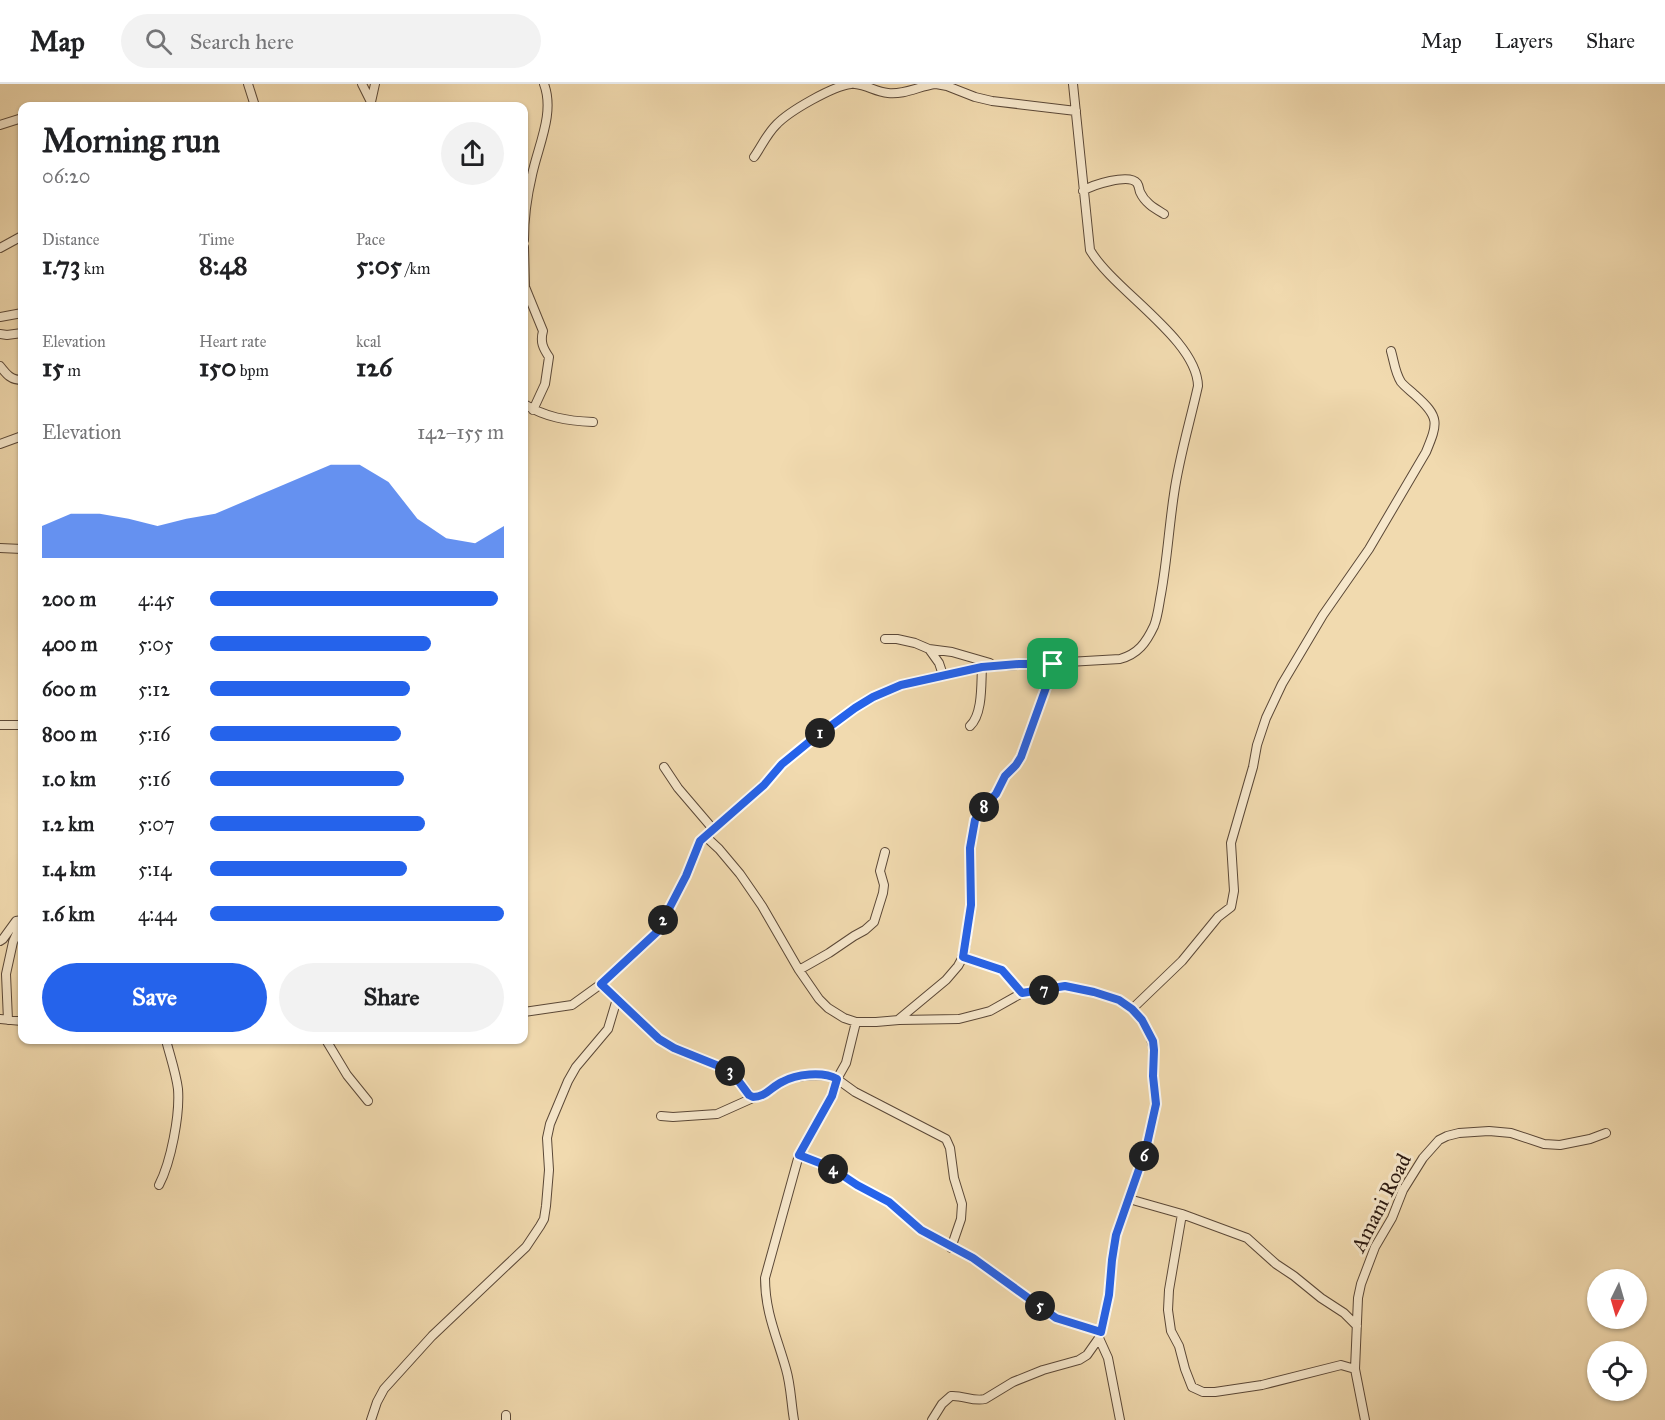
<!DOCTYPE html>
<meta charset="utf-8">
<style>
:root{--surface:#fff;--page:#f2f2f2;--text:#202124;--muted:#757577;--line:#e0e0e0;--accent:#2563eb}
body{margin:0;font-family:"IM FELL Great Primer",serif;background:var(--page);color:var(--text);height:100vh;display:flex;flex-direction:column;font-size:22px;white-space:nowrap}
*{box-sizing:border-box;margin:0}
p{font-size:20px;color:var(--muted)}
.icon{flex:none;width:33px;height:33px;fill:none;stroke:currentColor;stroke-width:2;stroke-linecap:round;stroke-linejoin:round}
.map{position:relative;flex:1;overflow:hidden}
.drawer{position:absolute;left:18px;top:18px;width:510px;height:942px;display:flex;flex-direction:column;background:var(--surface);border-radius:12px;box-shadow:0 2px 4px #0004}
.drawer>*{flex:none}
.needle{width:39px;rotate:185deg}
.buttons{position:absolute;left:1587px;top:1185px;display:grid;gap:12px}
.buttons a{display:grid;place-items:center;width:60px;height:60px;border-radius:50%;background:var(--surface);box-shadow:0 2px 4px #0004;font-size:30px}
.pin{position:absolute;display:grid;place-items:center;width:51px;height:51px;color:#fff;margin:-26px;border-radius:12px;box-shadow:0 3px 9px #0006}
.km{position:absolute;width:30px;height:30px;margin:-15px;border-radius:50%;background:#222;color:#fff;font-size:16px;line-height:30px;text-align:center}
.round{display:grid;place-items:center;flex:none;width:63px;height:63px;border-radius:32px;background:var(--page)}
.headline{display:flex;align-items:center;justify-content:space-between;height:102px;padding:0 24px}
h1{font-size:33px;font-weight:700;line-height:45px}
.stats{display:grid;grid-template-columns:repeat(3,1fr);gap:9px;height:102px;padding:6px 24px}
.stats div{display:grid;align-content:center}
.stats b{font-size:26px;font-weight:700}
.stats small{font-size:16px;font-weight:400}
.stats p{font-size:16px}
.chart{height:168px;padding:12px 24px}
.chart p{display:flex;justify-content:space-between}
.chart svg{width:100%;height:108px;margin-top:6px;fill:var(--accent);opacity:.7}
.primary-button{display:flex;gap:12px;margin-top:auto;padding:12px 24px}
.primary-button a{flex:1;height:69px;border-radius:36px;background:var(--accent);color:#fff;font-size:24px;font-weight:700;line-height:69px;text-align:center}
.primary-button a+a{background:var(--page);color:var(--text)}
ul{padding:0 24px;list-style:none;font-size:20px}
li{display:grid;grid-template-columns:96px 72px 1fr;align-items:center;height:45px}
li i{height:15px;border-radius:8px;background:var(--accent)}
header{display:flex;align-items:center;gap:36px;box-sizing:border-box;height:84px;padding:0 30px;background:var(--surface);border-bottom:2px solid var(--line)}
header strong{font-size:28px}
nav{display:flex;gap:33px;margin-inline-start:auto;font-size:21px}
.search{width:420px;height:54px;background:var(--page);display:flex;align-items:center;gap:15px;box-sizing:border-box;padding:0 21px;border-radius:33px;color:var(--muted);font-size:22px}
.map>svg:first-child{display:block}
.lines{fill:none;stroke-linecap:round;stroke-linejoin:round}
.street-casing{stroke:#5b4837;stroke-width:10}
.street{stroke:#f6e7cb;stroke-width:8}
.route-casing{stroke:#fff;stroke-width:12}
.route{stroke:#2563eb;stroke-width:8}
.labels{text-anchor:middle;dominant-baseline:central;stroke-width:6;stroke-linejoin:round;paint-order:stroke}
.street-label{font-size:21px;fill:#29170f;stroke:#f6e7cb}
</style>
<header>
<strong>Map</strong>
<div class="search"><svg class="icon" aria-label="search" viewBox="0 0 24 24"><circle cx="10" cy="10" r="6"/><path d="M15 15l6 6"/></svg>Search here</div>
<nav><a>Map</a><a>Layers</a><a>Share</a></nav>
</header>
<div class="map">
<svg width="1665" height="1336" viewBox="0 0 1665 1336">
<rect width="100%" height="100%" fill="#f1daaf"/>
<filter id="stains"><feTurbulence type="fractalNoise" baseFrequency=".00333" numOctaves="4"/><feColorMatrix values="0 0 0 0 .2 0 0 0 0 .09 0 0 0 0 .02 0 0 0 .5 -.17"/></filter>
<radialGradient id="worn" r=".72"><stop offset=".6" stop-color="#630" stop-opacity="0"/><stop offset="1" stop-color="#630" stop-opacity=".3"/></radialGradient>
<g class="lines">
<defs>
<path id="street" d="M 248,0 L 255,22
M 362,0 L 371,18
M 855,0 C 867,1 876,8 888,9 C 904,11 920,2 935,0
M 936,0 L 947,2 L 975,13 L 992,17 L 1076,27
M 372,22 L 371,18 L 375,0
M 0,41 L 22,34
M 754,73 C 761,63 767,50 776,41 C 789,27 833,2 851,0
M 1083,107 C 1092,101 1129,89 1137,99 C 1139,102 1139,105 1140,108 C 1145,119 1154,124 1164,130
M 524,156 C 524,134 527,112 532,91 C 538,62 555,29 544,0
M 524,163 L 525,203 L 543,247 C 540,258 543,264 549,273 L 545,300 L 533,326
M 0,164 L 22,152
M 0,233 L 22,229
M 0,250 L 7,251 L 22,249
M 0,282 C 7,291 11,296 22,296
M 524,320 C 545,333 567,337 593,338
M 0,360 L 22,352
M 0,464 L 22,465
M 885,555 L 897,555 L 915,559 L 929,565 L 952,568 L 990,579
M 929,565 L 939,579 L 943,591
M 0,641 L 22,641
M 970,642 C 983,630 981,599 982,583
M 664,683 L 678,704 L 713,745
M 705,752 L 719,765 L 740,790 L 762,822 L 799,886 L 819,915 L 828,924 L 844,934 L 856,938 L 876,938 L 899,936 L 959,935 L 990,927 L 1022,909 L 1065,902 L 1094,908 L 1119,916 L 1132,925 L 1142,936 L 1150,951 L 1154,966 L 1153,992 L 1156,1020 L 1146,1065 L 1116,1151 L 1112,1176 L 1109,1211 L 1099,1254 L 1087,1271 L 1079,1276 L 1043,1286 L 1013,1298 L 985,1315 C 973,1318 963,1311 951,1312 L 942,1320 L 932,1336
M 0,857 L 3,855 L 16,837 L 22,836
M 962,873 L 1002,886 L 1022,909
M 799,886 L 829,869 L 854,852 L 865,846 L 874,838 L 883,809 L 884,801 L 880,787 L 885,768
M 601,900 L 659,955 L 674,964 L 731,987 L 751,1012 C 767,1016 774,999 788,995 C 800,991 814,991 826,991 L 837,995 L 855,1008 L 946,1055 L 950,1064 L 954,1094 L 962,1120 L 961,1135 L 951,1164
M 1132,925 L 1182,877 L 1218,833 L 1231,823 L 1234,807 L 1231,759 L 1253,683 L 1257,661 L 1266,634 L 1282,600 L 1323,531 L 1369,465 L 1426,368 C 1438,339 1440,333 1415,311 C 1411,307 1405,303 1401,298 C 1395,289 1394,277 1391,267
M 524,928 L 572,921 L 601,900 L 635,869 L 657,847 L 686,792 L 700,757 L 763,701 L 782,680 L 809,658 L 855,624 L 873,613 L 901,601 L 982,583 L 1120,575 C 1138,570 1146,559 1154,542 C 1158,532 1159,520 1161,510 C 1167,477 1169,443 1174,410 C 1179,374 1190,338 1198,302 C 1197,255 1113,206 1090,166 L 1073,0
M 0,935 L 22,937
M 899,935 L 946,896 L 958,882 L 964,871 L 971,821 L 970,764 L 975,736 L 983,723 L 996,710 L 1005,692 L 1019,677 L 1048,598 L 1053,580
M 8,936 L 6,890 L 13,858 L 22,838
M 326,956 L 347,991 L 368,1017
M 661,1032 L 673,1033 L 717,1030 L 755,1013
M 799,1071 L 830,1083 L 857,1101 L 889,1118 L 921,1146 L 973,1174 L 1056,1234 L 1101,1248
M 159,1101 C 171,1078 180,1031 178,1005 C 176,989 170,972 166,956
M 1129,1115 L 1182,1130 L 1247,1154 L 1276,1180 L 1294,1192 L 1321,1214 L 1344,1229 L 1357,1242
M 1182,1130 L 1169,1206 L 1168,1226 L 1171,1247 L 1179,1262 L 1185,1285 L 1192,1303 L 1203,1308 L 1215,1308 L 1262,1301 L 1341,1281 L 1355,1285
M 1099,1254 L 1108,1274 L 1120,1336
M 371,1336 L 377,1318 L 384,1305 L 432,1252 L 526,1163 L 540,1142 L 544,1135 L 546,1122 L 549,1086 L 547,1054 L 550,1040 L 568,997 L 576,983 L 608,945 L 617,915
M 506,1336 L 506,1331
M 794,1336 C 791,1319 791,1302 786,1285 C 777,1253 765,1228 765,1194 L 799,1071 L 832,1012 L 837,995 L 846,979 L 856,938
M 1365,1336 L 1355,1285 L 1358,1214 L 1361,1200 L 1375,1163 L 1392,1134 L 1403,1106 L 1423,1074 L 1439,1056 L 1447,1052 L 1459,1049 L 1489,1047 L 1511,1049 L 1544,1060 L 1560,1061 L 1590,1055 L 1606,1049"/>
</defs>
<use href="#street" class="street-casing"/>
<use href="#street" class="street"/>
</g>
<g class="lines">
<defs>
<path id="route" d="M 1019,580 L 1053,580 L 1048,598 L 1021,673 L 1016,681 L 1005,692 L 996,710 L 983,723 L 975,736 L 970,764 L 971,821 L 963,873 L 1002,886 L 1022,909 L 1065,902 L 1094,908 L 1119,916 L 1132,925 L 1142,936 L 1153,957 L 1154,966 L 1153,992 L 1156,1020 L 1146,1065 L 1116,1151 L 1112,1176 L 1109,1211 L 1101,1248 L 1056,1234 L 973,1174 L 921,1146 L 889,1118 L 857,1101 L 830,1083 L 799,1071 L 832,1012 L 837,995 C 823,987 796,990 782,998 C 771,1003 766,1013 753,1013 L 749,1011 L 731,987 L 674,964 L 659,955 L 601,900 L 657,848 L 686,792 L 700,757 L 764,701 L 782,680 L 809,658 L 855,624 L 873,613 L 901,601 L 982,583 Z"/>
</defs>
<use href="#route" class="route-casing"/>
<use href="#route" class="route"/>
</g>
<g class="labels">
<g class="street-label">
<text transform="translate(1381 1119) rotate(-63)">Amani Road</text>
</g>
</g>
<rect width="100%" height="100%" filter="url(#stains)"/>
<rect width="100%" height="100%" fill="url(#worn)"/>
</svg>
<div class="buttons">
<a><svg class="needle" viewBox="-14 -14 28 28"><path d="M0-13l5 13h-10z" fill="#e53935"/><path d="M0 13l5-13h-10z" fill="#757577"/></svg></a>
<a><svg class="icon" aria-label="locate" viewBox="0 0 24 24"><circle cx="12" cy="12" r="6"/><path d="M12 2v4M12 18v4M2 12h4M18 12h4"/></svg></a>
</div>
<div class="pin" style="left:1053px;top:580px;background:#1e9e55"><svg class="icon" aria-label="arrive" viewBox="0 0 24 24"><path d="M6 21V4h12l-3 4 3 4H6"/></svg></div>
<b class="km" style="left:820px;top:649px">1</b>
<b class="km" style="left:663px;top:836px">2</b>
<b class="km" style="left:730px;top:987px">3</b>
<b class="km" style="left:833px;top:1085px">4</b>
<b class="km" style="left:1040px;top:1222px">5</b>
<b class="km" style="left:1144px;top:1072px">6</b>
<b class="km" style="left:1044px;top:906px">7</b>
<b class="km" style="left:984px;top:723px">8</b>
<section class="drawer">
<div class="headline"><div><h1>Morning run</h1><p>06:20</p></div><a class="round"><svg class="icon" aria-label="share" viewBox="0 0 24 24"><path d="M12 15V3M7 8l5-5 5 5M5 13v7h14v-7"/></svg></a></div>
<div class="stats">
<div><p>Distance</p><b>1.73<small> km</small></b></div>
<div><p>Time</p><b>8:48</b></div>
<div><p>Pace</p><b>5:05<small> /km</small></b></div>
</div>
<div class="stats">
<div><p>Elevation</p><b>15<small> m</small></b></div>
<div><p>Heart rate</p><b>150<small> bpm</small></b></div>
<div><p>kcal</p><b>126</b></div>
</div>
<div class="chart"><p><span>Elevation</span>142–155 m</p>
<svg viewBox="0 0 160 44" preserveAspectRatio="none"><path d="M0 44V31L10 26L20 26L30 28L40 31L50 28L60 26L70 21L80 16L90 11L100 6L110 6L120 13L130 28L140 36L150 38L160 31V44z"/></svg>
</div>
<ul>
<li><b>200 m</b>4:45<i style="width:98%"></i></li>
<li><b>400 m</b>5:05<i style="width:75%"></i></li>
<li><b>600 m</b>5:12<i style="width:68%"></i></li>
<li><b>800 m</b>5:16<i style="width:65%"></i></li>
<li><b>1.0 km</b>5:16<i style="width:66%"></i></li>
<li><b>1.2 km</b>5:07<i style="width:73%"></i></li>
<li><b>1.4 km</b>5:14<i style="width:67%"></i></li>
<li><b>1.6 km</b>4:44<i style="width:100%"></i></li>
</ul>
<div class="primary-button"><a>Save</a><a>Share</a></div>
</section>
</div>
